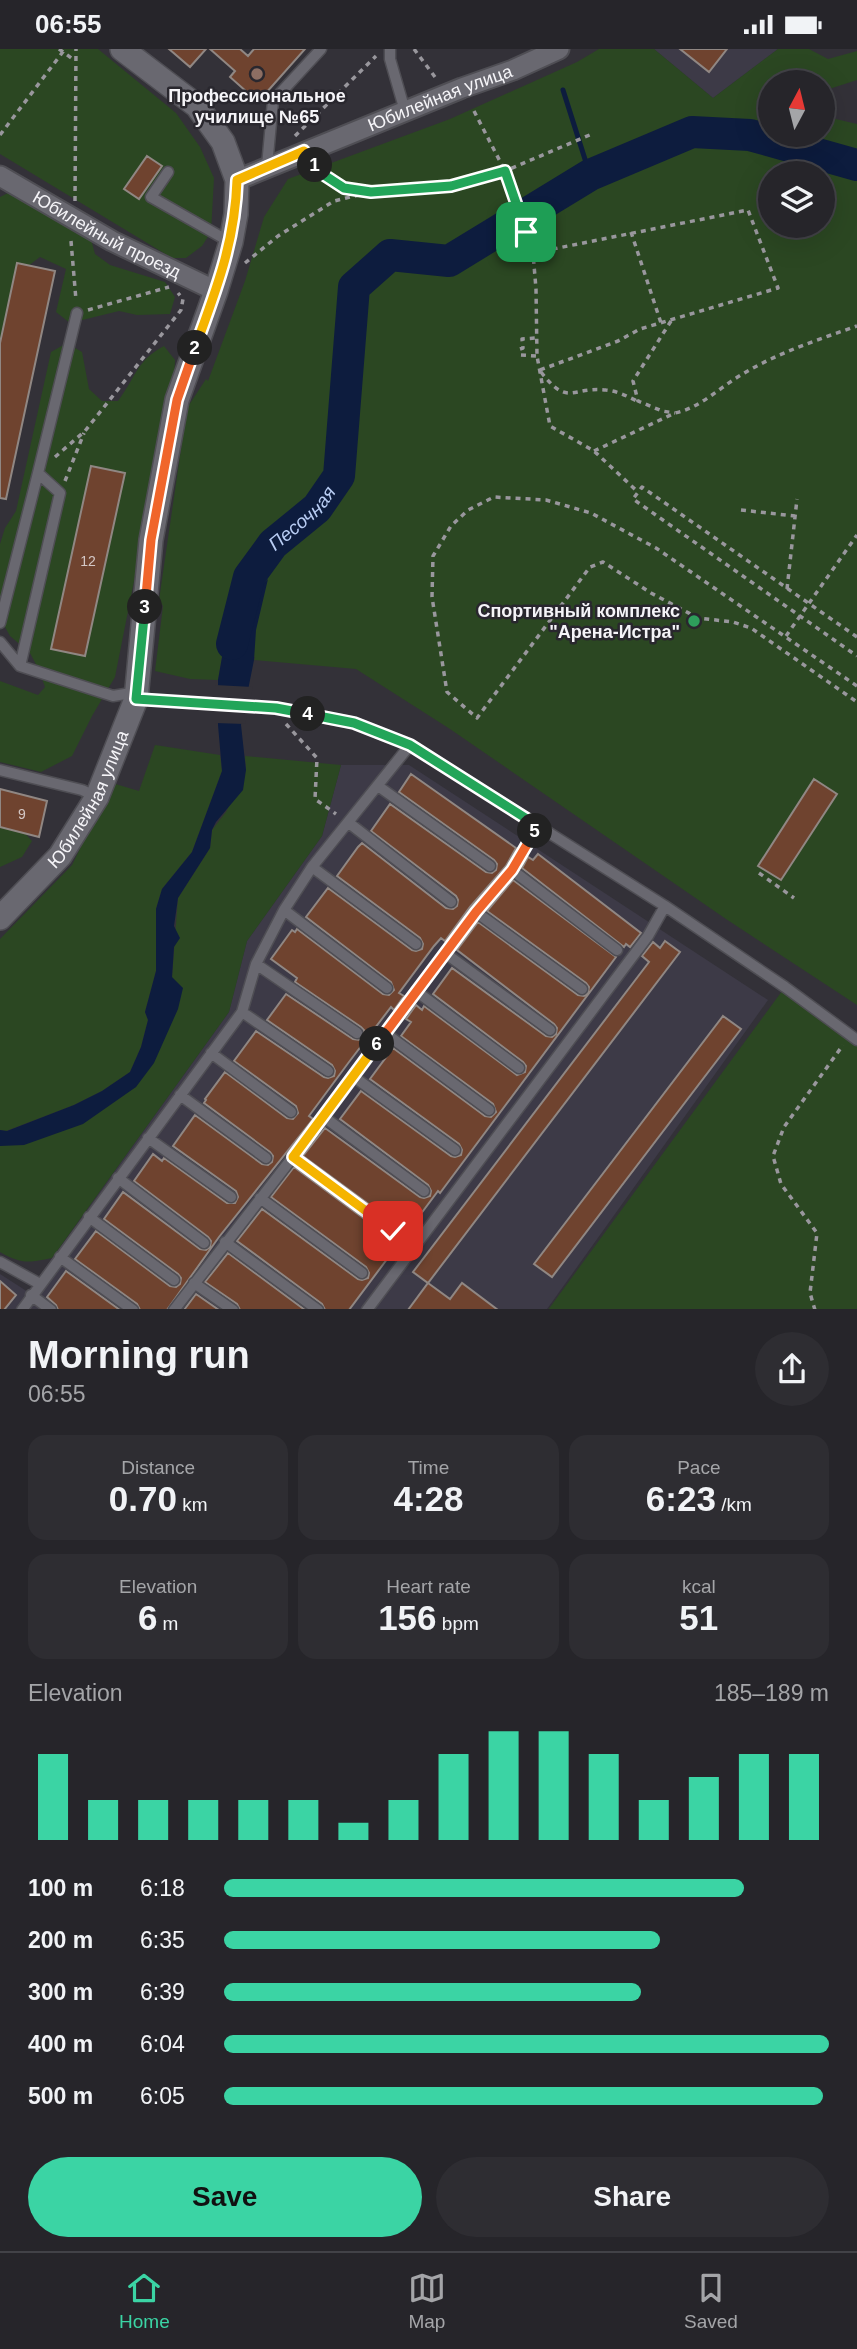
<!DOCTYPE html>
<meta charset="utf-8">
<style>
:root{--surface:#26252a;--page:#2e2d32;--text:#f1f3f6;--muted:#a4a5a8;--line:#424247;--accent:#3bd4a4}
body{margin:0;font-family:Helvetica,sans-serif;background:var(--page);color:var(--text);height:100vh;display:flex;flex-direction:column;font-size:26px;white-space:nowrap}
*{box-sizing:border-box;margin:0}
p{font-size:23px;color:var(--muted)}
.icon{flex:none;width:38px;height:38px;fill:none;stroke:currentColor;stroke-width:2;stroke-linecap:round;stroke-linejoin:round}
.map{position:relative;height:1260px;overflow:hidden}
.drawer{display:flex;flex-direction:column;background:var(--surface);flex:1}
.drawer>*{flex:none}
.needle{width:46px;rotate:7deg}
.tools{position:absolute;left:758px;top:21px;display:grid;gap:14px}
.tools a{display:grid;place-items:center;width:77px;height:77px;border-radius:50%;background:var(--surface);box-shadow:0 7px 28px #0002,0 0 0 2px var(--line);font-size:35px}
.pin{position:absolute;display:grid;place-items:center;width:60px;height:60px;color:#fff;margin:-30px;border-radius:14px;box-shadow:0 4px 10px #0006}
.km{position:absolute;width:35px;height:35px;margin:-18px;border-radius:50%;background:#222;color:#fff;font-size:19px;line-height:35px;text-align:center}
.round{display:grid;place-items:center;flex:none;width:74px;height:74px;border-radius:37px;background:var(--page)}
.summary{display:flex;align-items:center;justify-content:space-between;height:119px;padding:0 28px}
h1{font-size:38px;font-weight:700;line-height:52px}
.metrics{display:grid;grid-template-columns:repeat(3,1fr);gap:10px;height:119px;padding:7px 28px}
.metrics div{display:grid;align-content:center;border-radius:18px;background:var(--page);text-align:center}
.metrics b{font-size:35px;font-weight:700}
.metrics small{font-size:19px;font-weight:400}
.metrics p{font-size:19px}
.chart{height:196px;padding:14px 28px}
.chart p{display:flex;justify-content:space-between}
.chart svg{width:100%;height:126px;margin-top:7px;stroke:var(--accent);stroke-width:6}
.button{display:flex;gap:14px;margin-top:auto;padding:14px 28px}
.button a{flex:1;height:80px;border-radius:42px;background:var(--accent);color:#111;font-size:28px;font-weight:700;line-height:80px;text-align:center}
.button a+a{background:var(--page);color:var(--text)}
ul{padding:0 28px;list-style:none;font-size:23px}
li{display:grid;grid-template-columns:112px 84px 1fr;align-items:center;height:52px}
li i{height:18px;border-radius:9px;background:var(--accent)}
.status{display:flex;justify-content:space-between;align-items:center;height:49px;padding:0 35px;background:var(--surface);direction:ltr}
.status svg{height:19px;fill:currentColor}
.dock{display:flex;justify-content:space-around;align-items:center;height:98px;border-top:2px solid var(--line);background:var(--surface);font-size:19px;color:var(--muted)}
.dock a{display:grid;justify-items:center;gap:4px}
.dock .on{color:var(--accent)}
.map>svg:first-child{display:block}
.built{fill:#3d3a47}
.green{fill:#2b4722;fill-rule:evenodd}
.water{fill:#0d1c3e}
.pier{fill:#333138}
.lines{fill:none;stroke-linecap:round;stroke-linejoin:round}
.stream{stroke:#0d1c3e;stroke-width:5}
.river{stroke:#0d1c3e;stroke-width:32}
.building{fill:#6f432f;stroke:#908783;stroke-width:2}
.service-casing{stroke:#4f4e54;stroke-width:13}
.minor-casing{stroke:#4f4e54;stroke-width:23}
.tertiary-casing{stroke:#4f4e54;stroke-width:26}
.path{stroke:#99979d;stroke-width:3.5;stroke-dasharray:5 5;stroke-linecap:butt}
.service{stroke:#696870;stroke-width:10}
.minor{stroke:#696870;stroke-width:19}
.tertiary{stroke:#696870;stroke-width:23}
.split-1-casing{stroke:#fff;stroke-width:14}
.split-2-casing{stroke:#fff;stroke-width:14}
.split-3-casing{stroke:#fff;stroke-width:14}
.split-4-casing{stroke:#fff;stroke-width:14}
.split-5-casing{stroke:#fff;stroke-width:14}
.split-6-casing{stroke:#fff;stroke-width:14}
.split-7-casing{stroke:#fff;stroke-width:14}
.split-1{stroke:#22a559;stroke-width:9}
.split-2{stroke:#f5b400;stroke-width:9}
.split-3{stroke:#f0652b;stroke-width:9}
.split-4{stroke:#22a559;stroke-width:9}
.split-5{stroke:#22a559;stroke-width:9}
.split-6{stroke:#f0652b;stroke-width:9}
.split-7{stroke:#f5b400;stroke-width:9}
.education-dot{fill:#8d6e63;stroke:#29272e;stroke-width:2.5}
.leisure-dot{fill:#2e9e5b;stroke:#29272e;stroke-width:2.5}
.labels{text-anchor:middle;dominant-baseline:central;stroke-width:5;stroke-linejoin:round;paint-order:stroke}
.number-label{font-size:14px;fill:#d4c8c6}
.poi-label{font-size:18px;font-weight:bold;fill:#f5f4f8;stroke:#29272e}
.street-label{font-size:18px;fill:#f5f4f8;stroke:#29272e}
.water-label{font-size:19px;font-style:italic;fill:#b8ccf3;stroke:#29272e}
</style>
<div class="status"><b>06:55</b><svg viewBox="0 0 49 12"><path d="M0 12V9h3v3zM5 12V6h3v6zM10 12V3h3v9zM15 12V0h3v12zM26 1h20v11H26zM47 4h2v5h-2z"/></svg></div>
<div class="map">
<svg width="857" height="1261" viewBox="0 0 857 1261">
<rect width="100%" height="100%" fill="#333138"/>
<path class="built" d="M 654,0 L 778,0 L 713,49 Z
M 341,716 L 409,716 L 768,951 L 547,1260 L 0,1260 L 0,1225 L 28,1243 L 229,963 L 247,892 L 322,787 Z"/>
<path class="green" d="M 0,0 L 98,0 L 176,64 L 200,98 L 214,129 L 211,183 L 202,197 L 186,209 L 172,209 L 0,105 Z
M 599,0 L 654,0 L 713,49 L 778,0 L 809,0 L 828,10 L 857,2 L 857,31 L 823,42 L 822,33 L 770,33 L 770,86 L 822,86 L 823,67 L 857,75 L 857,956 L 726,870 L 450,680 L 356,620 L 254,611 L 255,608 L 222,608 L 218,631 L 190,630 L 155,622 L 163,557 L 159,551 L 187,359 L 206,330 L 208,332 L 245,232 L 264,168 L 288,130 L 450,70 L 577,13 ZM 770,124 L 822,124 L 822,177 L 770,177 Z
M 8,144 L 28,146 L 89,183 L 95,205 L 110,216 L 165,233 L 175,248 L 170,265 L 137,266 L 119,262 L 70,274 L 56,263 L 66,220 L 40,208 L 20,223 L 0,301 L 0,148 Z
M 67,294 L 82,303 L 89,340 L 102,352 L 118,352 C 136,328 136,312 164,297 L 175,311 L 174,330 L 115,628 L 92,667 L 72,707 L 41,723 L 0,713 L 0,632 L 38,646 L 45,638 L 39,621 L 30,604 L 10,587 L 0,569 L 0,495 L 5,479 L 16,462 L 51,303 Z
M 155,696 L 220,706 L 222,722 L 192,803 L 162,840 L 156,860 L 156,922 L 145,963 L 148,971 L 141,998 L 130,1023 L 102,1042 L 74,1056 L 6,1082 L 0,1081 L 0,890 L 72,816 L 112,734 L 139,742 Z
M 245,707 L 341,716 L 322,787 L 247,892 L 229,963 L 52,1209 C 28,1214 21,1215 0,1203 L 0,1097 L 136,1038 L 178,960 L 172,928 L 178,849 L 210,799 L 212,781 L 226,763 L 246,721 Z
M 0,775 L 20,779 L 32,792 L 22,808 L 0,818 Z
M 785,938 L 857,987 L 857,1260 L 548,1261 Z"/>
<path class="water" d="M 268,530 L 256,581 L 254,611 L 241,676 L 246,721 L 243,741 L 216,773 L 212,781 L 210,799 L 178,849 L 174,877 L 180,889 L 174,898 L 172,928 L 183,939 L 178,960 L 154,1014 L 136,1038 L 83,1075 L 24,1096 L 0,1097 L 0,1081 L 7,1082 L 74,1056 L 102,1042 L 130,1023 L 141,998 L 148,971 L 145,963 L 156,922 L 156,860 L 162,840 L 192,803 L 222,722 L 218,676 L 218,631 L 225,591 L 234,561 Z"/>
<path class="pier" d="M 215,636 L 253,638 L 245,675 L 215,674 Z"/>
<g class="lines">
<path class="stream" d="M 563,41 L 590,126"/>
<path class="river" id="s1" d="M 232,595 L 249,528 L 273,495 L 317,459 L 339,427 L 354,238 L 390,206 L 449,212 L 590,126 L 692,83 L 750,86 L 857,116"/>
</g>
<path class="building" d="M 169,0 L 206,0 L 190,18 Z
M 210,0 L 240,0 L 248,7 L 254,0 L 305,0 L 258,53 L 230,28 L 235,22 Z
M 680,0 L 727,0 L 709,23 Z
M 147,107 L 162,117 L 139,150 L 124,140 Z
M 17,214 L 55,222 L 6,450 L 0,449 L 0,294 Z
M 91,417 L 125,424 L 85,607 L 51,600 Z
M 411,725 L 516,799 L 506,817 L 470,858 L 445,892 L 441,889 L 434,897 L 399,944 L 404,947 L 394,961 L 391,958 L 349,1013 L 309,1067 L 313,1070 L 219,1188 L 167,1261 L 140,1261 L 137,1255 L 75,1210 L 96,1182 L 170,1237 L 176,1238 L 180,1235 L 181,1229 L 178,1225 L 104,1170 L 123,1143 L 200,1200 L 206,1201 L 210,1198 L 211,1192 L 208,1188 L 134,1132 L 153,1105 L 162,1112 L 164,1109 L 227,1154 L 235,1154 L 238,1148 L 236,1142 L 173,1097 L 195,1066 L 262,1115 L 268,1116 L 272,1113 L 273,1107 L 270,1103 L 204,1054 L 206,1051 L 205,1050 L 225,1023 L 287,1069 L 293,1070 L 298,1064 L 296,1057 L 234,1012 L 256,982 L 324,1028 L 328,1029 L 334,1027 L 335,1022 L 332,1016 L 267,971 L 286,945 L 353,990 L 360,991 L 363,988 L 364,981 L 361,978 L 295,933 L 297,929 L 271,910 L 292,881 L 295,883 L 297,880 L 383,945 L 389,946 L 394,941 L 391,933 L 306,868 L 328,839 L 412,901 L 416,902 L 422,900 L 423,895 L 420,889 L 337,827 L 358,798 L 362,794 L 446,859 L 453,860 L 457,857 L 458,851 L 456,847 L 371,782 L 390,755 L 486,823 L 492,824 L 496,821 L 497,815 L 494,811 L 399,743 Z
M 814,730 L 837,745 L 781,831 L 758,817 Z
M 0,740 L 47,752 L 39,788 L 0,778 Z
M 538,805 L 641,884 L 630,898 L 626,895 L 624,898 L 522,819 L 528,808 L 533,811 Z
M 513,831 L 616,908 L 440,1144 L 438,1142 L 349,1261 L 325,1261 L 322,1255 L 237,1192 L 262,1160 L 358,1230 L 362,1231 L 368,1229 L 369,1224 L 366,1218 L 271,1148 L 294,1118 L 389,1188 L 393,1189 L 399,1187 L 400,1182 L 397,1176 L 303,1107 L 325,1079 L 420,1148 L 424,1149 L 430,1147 L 431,1142 L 428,1136 L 340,1070 L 361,1042 L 451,1107 L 455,1108 L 461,1106 L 462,1101 L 459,1095 L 370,1030 L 393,999 L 485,1067 L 491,1068 L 496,1063 L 493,1055 L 401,987 L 411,973 L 406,970 L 416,956 L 422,961 L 424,957 L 517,1026 L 525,1023 L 526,1017 L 523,1013 L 433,945 L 452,919 L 546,987 L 552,988 L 556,985 L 557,979 L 554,975 L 457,901 L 478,873 L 578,946 L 584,947 L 588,944 L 589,938 L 586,934 L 487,862 Z
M 665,892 L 680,903 L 428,1234 L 413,1223 L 649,913 L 642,907 L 653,893 L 660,899 Z
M 723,967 L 741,980 L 552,1228 L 534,1215 Z
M 228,1204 L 305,1261 L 240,1261 L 237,1255 L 205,1233 Z
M 66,1222 L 120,1261 L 58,1261 L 56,1256 L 47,1248 Z
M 0,1232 L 16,1246 L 4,1261 L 0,1261 Z
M 428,1234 L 450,1250 L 462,1234 L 498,1261 L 408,1261 Z
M 196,1245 L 219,1261 L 184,1261 Z"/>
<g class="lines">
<defs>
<path id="service" d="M 390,0 L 390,10 L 405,62
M 267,117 L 273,52 L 321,0
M 168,123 L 151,148 L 230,193
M 0,574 L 38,424
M 0,593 L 20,617 L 113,647 L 137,643
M 20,617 L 60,444 L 38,424 L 77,264
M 137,650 L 276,659 L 354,674 L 410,696 L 665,857 L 785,938 L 857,991
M 0,721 L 82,741 L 97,748
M 378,737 L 490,817
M 349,774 L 451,853
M 312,818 L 416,895
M 512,821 L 617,901
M 284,861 L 387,939
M 476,863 L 582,940
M 445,904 L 550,981
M 256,915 L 357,984
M 416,942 L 519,1019
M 242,963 L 328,1022
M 385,984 L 489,1061
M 211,1004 L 291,1063
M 354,1028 L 455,1101
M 180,1046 L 266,1109
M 324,1068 L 424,1142
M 148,1089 L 231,1148
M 293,1108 L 393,1182
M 118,1129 L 204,1194
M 260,1149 L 362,1224
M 89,1168 L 174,1231
M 225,1193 L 318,1261
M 60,1208 L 133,1261
M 0,1213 L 40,1235
M 194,1234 L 233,1261
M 31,1246 L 51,1261
M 22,1261 L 242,963 L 256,915 L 284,861 L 312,818 L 410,696
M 174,1261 L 324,1068 L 476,863 L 512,821 L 538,777
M 367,1261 L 648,887 L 665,857"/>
<g id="minor">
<path id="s2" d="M 0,127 L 112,192 L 216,242"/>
<path id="s3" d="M 237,131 L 462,39 L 513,21 L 559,0"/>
</g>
<g id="tertiary">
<path id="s4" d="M 0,869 L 60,807 L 97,748 L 136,650 L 151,491 L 177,351 L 216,242 L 231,193 L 236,165 L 237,131 L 223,93 L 197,57 L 122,0"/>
</g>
</defs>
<use href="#service" class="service-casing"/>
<use href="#minor" class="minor-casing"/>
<use href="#tertiary" class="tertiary-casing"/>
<path class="path" d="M 59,0 L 74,11
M 414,0 L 438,32
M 474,62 L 505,122 L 533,204 L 536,240 L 537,307 L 550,377 L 594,402 L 638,443
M 0,86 L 65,0
M 295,87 L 376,7
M 315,116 C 328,133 345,139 365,142
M 75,152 L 76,0
M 631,183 L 661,274
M 71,192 L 76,251
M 533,204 L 748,161 L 778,239 L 640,280 L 618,292 L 540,321
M 245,214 L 278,187 L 334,152 L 371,143 L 451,137 L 479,130 L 505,122 L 592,85
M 88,261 L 169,238
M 671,272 L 633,332 L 638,352 L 662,362 L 675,364
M 520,300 L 523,299 L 522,290 L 536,289
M 521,306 L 536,307
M 541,323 C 569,359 571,337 606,341 C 617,342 627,347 637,352
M 594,402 L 675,364 C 700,359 719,339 741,326 C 777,304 817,291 857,277
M 55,408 L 85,382 L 181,261 L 183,250 L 178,244
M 65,432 L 84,384
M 741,461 L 795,467
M 787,540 L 797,450
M 786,587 L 857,486
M 857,588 L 642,438 L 633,450 L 857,607
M 857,637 L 656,499 L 591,464 L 546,451 L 494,448 L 468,461 L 451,477 L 433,507 L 432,548 L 447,643 L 477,669 L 590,518 L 603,513 L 651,544 L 698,569 L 733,573 L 751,579 L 857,653
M 286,675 L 317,709 L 315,750 L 336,765
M 759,824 L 794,849
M 815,1261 L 810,1244 L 817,1184 L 781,1135 L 773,1107 L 784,1078 L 843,996"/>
<use href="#service" class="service"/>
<use href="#minor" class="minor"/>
<use href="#tertiary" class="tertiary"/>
</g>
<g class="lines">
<defs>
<path id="split-1" d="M 315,116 L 321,124 L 344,139 L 371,143 L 451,137 L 505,122 L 526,183"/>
<path id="split-2" d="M 195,299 C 216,241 235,194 237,131 L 304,102 L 315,116"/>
<path id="split-3" d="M 145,558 L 151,491 L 177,351 L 195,299"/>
<path id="split-4" d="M 145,558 L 136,650 L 276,659 L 308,665"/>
<path id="split-5" d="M 308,665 L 354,674 L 410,696 L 538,777 L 535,782"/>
<path id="split-6" d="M 377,995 L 476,863 L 512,821 L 535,782"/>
<path id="split-7" d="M 377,995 L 293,1108 L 393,1182"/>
</defs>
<use href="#split-1" class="split-1-casing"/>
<use href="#split-2" class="split-2-casing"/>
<use href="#split-3" class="split-3-casing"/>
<use href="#split-4" class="split-4-casing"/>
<use href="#split-5" class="split-5-casing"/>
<use href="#split-6" class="split-6-casing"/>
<use href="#split-7" class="split-7-casing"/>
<use href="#split-1" class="split-1"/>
<use href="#split-2" class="split-2"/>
<use href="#split-3" class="split-3"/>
<use href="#split-4" class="split-4"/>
<use href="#split-5" class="split-5"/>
<use href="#split-6" class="split-6"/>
<use href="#split-7" class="split-7"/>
</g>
<circle class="education-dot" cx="257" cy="25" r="7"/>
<circle class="leisure-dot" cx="694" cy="572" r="7"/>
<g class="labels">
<g class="number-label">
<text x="88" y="512">12</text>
<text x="22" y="765">9</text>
</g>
<g class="poi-label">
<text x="257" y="47">Профессиональное<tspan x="257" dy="21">училище №65</tspan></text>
<text x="680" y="562" text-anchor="end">Спортивный комплекс<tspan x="680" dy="21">"Арена-Истра"</tspan></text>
</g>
<g class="street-label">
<text stroke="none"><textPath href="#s3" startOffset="219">Юбилейная улица</textPath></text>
<text stroke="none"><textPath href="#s2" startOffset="122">Юбилейный проезд</textPath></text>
<text stroke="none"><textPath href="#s4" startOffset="150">Юбилейная улица</textPath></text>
</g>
<g class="water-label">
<text stroke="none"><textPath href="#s1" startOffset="149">Песочная</textPath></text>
</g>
</g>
</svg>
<div class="tools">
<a><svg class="needle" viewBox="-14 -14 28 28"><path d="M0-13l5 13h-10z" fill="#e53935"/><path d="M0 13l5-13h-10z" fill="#a4a5a8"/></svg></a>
<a><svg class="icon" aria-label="layers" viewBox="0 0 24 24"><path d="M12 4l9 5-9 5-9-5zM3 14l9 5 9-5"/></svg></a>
</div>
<div class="pin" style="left:526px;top:183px;background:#1e9e55"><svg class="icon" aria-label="arrive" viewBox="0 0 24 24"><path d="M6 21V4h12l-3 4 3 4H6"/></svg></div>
<div class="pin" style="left:393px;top:1182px;background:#d93025"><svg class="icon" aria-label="check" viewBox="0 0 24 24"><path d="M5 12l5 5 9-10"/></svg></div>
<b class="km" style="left:315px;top:116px">1</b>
<b class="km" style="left:195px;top:299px">2</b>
<b class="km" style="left:145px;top:558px">3</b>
<b class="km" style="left:308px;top:665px">4</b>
<b class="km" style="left:535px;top:782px">5</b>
<b class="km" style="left:377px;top:995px">6</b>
</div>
<section class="drawer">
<div class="summary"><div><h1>Morning run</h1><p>06:55</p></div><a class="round"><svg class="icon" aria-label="share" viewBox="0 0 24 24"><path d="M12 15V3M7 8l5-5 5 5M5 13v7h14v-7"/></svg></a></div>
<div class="metrics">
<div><p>Distance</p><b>0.70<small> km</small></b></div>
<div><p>Time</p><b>4:28</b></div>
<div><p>Pace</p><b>6:23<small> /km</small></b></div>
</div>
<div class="metrics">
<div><p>Elevation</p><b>6<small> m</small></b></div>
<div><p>Heart rate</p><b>156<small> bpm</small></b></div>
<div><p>kcal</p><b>51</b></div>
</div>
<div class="chart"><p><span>Elevation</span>185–189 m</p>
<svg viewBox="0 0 160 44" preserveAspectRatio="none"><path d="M5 44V14M15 44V30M25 44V30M35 44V30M45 44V30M55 44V30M65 44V38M75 44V30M85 44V14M95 44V6M105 44V6M115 44V14M125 44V30M135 44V22M145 44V14M155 44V14"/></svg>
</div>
<ul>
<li><b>100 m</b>6:18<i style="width:86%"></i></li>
<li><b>200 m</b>6:35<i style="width:72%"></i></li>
<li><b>300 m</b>6:39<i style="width:69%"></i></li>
<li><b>400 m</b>6:04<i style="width:100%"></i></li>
<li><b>500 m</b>6:05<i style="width:99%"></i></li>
</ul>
<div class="button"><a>Save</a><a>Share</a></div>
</section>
<nav class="dock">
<a class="on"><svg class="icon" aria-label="home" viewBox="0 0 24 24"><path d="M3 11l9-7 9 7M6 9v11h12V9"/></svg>Home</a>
<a><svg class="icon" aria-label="map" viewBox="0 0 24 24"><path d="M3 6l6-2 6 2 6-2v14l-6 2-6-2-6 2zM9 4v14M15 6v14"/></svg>Map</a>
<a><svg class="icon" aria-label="saved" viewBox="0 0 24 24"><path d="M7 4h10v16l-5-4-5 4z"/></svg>Saved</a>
</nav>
